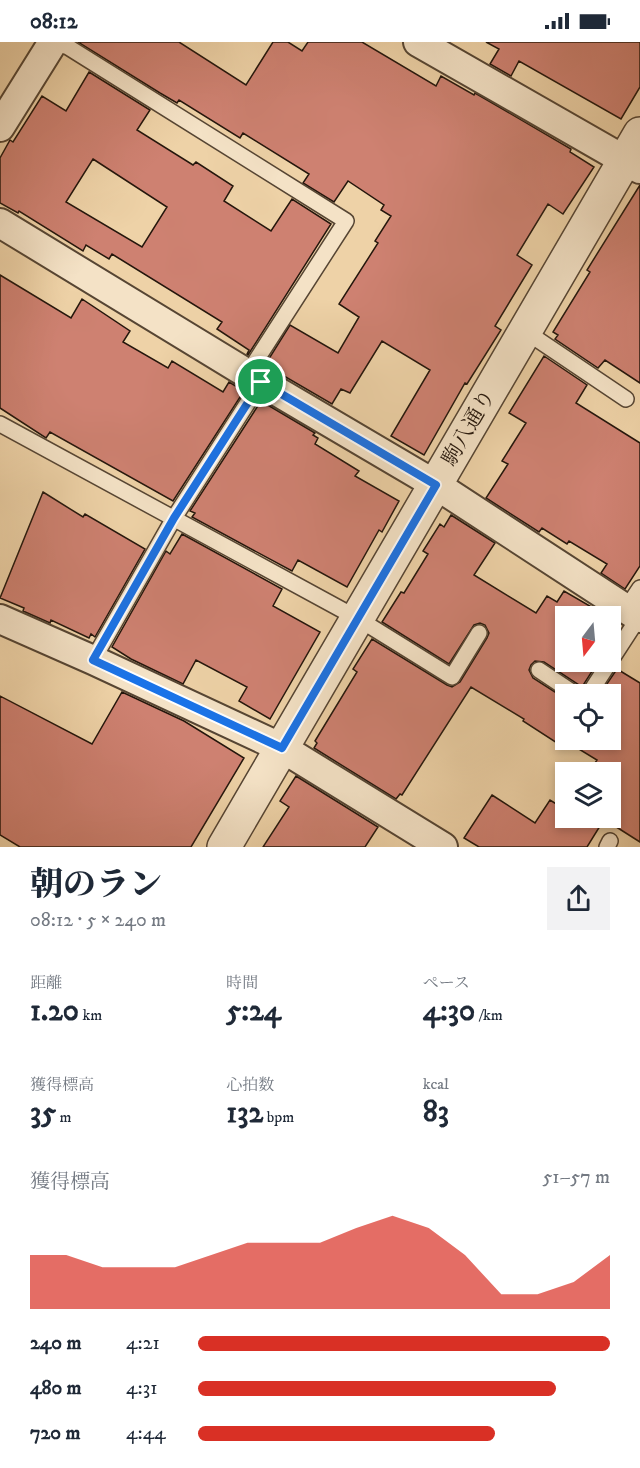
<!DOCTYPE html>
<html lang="ja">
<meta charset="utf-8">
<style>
:root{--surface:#fff;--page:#f2f2f3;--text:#1f2937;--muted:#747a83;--accent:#d93025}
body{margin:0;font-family:"IM FELL DW Pica","Noto Serif JP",serif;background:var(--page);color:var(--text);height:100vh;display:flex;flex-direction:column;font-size:22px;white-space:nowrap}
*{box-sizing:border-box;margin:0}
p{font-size:20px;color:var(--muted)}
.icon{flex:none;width:33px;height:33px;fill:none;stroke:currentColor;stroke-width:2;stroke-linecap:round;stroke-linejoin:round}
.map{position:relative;height:805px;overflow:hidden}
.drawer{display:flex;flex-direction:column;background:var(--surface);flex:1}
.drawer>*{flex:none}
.needle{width:39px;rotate:196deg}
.tools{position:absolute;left:555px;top:564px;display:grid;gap:12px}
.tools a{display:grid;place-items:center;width:66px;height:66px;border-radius:0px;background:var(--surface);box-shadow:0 3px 9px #0003;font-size:30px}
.pin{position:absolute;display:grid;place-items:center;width:51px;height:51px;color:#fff;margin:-26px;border:3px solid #fff;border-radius:50%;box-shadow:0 2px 6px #0007}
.round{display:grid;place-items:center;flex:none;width:63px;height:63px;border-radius:0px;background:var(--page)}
.overview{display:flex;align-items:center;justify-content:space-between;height:102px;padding:0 30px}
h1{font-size:33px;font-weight:800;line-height:45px}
.stats{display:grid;grid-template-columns:repeat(3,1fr);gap:9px;height:102px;padding:6px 30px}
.stats div{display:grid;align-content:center}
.stats b{font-size:30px;font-weight:800}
.stats small{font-size:16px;font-weight:400}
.stats p{font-size:16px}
.chart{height:168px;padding:12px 30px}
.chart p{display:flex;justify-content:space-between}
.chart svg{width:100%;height:108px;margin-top:6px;fill:var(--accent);opacity:.7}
ul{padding:0 30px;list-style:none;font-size:20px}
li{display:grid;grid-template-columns:96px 72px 1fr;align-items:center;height:45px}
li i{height:15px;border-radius:8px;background:var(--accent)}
.status{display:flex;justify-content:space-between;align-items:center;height:42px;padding:0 30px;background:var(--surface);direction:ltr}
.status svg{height:16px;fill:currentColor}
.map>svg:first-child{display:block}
.building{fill:#ce8171;stroke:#24160c;stroke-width:1.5;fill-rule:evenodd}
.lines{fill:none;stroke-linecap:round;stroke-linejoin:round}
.service-casing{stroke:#564533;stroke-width:18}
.minor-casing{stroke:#564533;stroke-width:32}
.tertiary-casing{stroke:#564533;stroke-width:36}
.service{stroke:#f4e2c6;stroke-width:15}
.minor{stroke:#f4e2c6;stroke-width:28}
.tertiary{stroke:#f4e2c6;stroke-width:33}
.route-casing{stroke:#fff;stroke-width:12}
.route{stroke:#1a73e8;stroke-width:8}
.labels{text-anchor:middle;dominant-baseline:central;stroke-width:4.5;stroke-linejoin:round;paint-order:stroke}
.street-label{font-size:21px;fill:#24160c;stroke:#f4e2c6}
</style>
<div class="status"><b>08:12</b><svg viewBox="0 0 49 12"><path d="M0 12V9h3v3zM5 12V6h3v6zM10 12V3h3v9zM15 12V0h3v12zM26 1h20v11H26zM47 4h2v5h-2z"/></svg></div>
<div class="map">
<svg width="640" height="805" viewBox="0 0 640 805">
<rect width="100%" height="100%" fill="#eed2a7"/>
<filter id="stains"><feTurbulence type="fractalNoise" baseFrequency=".00333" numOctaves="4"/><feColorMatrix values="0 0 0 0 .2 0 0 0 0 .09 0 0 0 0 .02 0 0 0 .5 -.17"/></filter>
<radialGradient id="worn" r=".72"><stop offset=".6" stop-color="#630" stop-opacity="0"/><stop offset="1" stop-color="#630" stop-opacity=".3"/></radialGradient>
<path class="building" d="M 78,0 L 179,0 L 246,43 L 273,0 L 288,0 L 302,9 L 308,0 L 362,0 L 436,44 L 441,34 L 474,53 L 475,51 L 571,107 L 570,110 L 594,125 L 563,172 L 548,162 L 517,213 L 532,223 L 495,284 L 501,288 L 467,342 L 465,341 L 424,413 L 391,394 L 430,328 L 382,299 L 350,351 L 341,347 L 332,362 L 265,323 L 290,283 L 338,311 L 359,275 L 339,262 L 378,201 L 375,199 L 391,174 L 381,168 L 384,163 L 348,139 L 334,160 L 303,141 L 309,132 L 243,91 L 240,96 L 179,58 L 177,61 L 160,51 Z
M 486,0 L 640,0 L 640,45 L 621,77 L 519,19 L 511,34 L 490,22 L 499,7 Z
M 89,30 L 150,68 L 137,88 L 193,123 L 196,120 L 233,144 L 224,159 L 271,189 L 292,157 L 331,182 L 248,313 L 247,312 L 249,308 L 217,287 L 222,280 L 112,212 L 109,217 L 86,203 L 83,209 L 19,169 L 18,171 L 0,161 L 0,116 L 10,98 L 13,100 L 42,54 L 66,69 ZM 93,117 L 167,165 L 142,205 L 66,160 Z
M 640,143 L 640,341 L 605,318 L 598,326 L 555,297 L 558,293 L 553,290 L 590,230 L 587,228 Z
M 0,233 L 71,276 L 82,257 L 130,289 L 123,300 L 168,326 L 172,319 L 223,350 L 229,340 L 244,349 L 173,459 L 50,390 L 46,396 L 0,366 Z
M 544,314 L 587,343 L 576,361 L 640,401 L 640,524 L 625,547 L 601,531 L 607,522 L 569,499 L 567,502 L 542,486 L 539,490 L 486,456 L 508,422 L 502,419 L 526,381 L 509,371 Z
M 261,359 L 315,391 L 313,393 L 318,396 L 315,402 L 359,429 L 355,434 L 399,459 L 382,490 L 379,488 L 347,545 L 298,518 L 292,529 L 192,475 L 195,471 L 190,469 Z
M 43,450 L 83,475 L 85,472 L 145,507 L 95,595 L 91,592 L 89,596 L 51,578 L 50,581 L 23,569 L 24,566 L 0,556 Z
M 451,473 L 495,501 L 474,533 L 536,571 L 547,554 L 557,560 L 564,549 L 607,574 L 566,574 L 566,620 L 598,620 L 582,645 L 544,620 L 535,619 L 531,623 L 529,628 L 533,636 L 566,657 L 566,688 L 557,701 L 523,679 L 524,677 L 471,645 L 402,753 L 400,752 L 396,757 L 314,706 L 317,701 L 315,699 L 357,630 L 353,627 L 372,597 L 447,643 L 452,645 L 460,640 L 487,596 L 489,591 L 485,583 L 480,581 L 474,583 L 449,622 L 382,580 L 401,550 L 404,551 L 428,512 L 423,509 L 440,482 L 444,485 Z
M 182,492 L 282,547 L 273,564 L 320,590 L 270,677 L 239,659 L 247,645 L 196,618 L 183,642 L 131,617 L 112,605 L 166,509 L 170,512 Z
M 617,627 L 640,641 L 640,800 L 610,781 L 610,730 L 589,730 L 597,718 L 564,698 L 610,698 L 610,652 L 600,652 Z
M 122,650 L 184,679 L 244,716 L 191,805 L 20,805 L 0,793 L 0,654 L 92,702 Z
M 296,734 L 378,785 L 365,805 L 263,805 L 289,765 L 280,759 Z
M 492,753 L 535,781 L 550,758 L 566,768 L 566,776 L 605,776 L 587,805 L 479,805 L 464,796 Z"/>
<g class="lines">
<defs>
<path id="service" d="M 53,0 L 68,5 L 346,179 L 248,331
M 525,289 L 626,357
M 0,382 L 357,576 L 452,635 L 479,591
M 626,567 L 640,546
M 93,618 L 174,476 L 261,340
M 539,628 L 575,652
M 589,652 L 639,575
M 607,805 L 610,799"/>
<path id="minor" d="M 418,0 L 640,127
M 0,85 L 53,0
M 0,181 L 261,340 L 436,443 L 640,576
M 0,577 L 93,618 L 282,706 L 443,805"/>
<path id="tertiary" d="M 224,805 L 640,92"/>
</defs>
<use href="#service" class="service-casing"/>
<use href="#minor" class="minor-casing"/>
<use href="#tertiary" class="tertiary-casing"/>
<use href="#service" class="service"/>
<use href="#minor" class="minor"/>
<use href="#tertiary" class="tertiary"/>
</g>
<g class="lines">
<defs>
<path id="route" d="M 261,340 L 436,443 L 282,706 L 93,618 L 174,476 Z"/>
</defs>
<use href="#route" class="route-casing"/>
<use href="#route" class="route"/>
</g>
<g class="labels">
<g class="street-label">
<text transform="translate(469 386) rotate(-60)">駒八通り</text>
</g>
</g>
<rect width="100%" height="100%" filter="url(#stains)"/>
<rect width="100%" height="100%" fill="url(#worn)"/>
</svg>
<div class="tools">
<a><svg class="needle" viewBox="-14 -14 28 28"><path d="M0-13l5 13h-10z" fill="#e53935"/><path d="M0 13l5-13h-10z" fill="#747a83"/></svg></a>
<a><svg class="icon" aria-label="locate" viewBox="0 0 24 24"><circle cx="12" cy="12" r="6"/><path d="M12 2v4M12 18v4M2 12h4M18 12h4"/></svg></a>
<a><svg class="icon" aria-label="layers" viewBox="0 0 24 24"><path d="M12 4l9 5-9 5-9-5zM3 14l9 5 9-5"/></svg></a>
</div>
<div class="pin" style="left:261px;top:340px;background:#1e9e55"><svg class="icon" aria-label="arrive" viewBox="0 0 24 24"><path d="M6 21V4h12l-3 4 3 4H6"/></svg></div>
</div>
<section class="drawer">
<div class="overview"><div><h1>朝のラン</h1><p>08:12 · 5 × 240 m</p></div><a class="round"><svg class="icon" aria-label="share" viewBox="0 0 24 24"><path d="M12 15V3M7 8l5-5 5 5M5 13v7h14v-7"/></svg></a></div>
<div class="stats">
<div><p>距離</p><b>1.20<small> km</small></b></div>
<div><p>時間</p><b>5:24</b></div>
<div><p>ペース</p><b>4:30<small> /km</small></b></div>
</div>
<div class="stats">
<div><p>獲得標高</p><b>35<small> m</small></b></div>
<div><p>心拍数</p><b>132<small> bpm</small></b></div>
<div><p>kcal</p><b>83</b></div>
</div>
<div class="chart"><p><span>獲得標高</span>51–57 m</p>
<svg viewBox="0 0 160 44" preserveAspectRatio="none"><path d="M0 44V22L10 22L20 27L30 27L40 27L50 22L60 17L70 17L80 17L90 11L100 6L110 11L120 22L130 38L140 38L150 33L160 22V44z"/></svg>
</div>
<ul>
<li><b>240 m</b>4:21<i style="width:100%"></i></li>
<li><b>480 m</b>4:31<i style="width:87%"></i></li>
<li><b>720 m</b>4:44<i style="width:72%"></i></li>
</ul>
</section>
